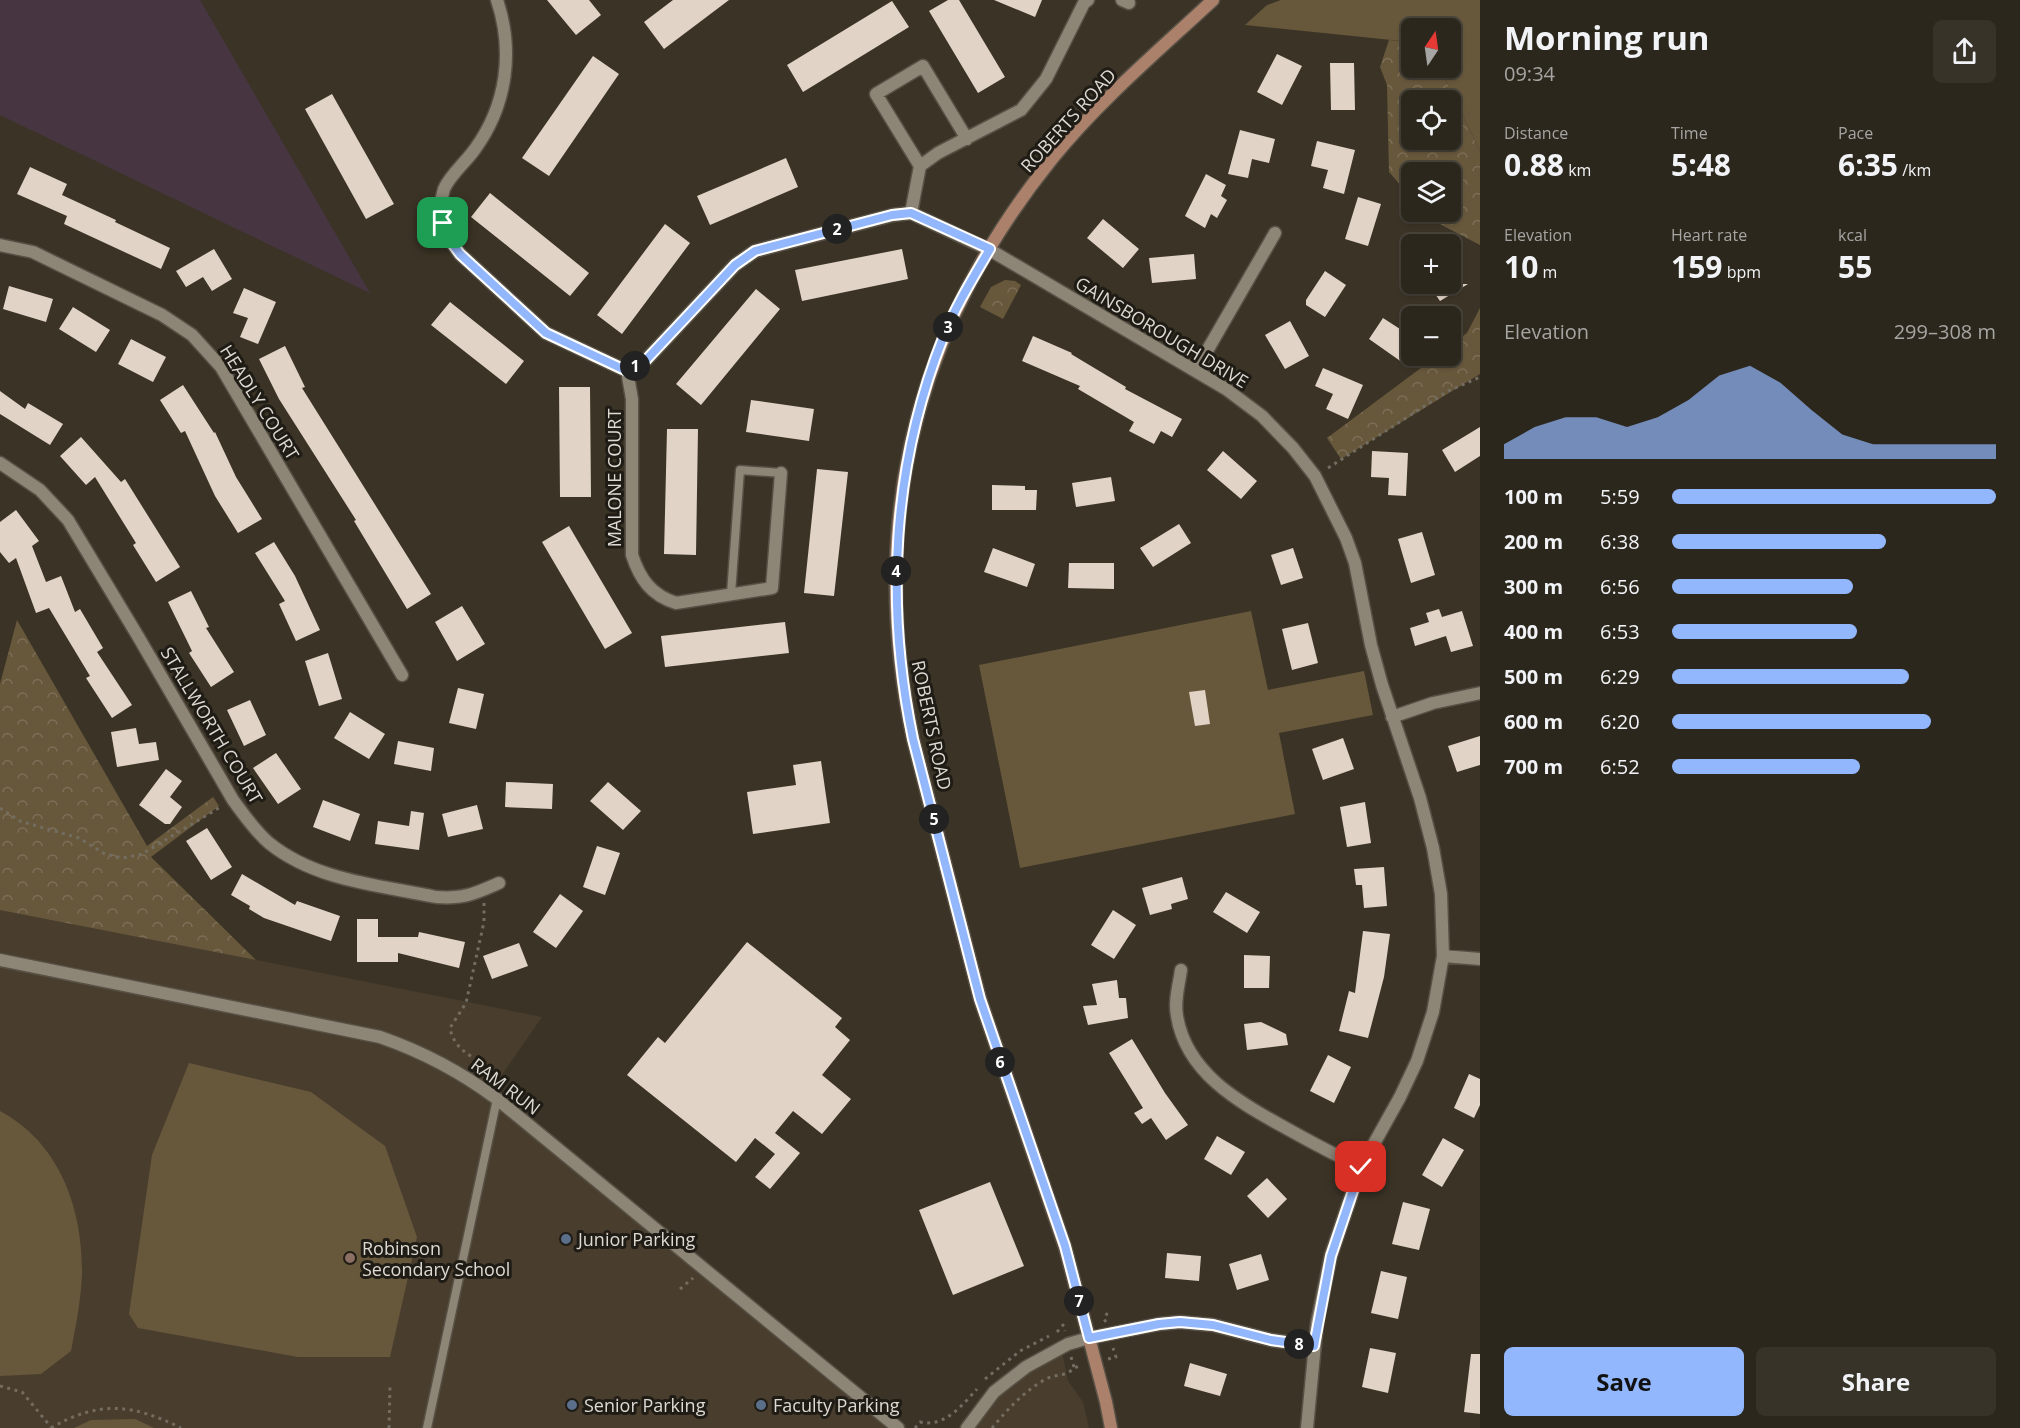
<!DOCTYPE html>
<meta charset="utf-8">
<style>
:root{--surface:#2c271c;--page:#383329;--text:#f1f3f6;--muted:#a6a5a3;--line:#48443b;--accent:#93b7fd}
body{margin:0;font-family:"Open Sans",sans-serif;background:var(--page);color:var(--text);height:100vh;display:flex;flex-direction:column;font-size:22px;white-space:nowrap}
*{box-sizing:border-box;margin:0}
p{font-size:20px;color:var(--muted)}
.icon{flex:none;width:33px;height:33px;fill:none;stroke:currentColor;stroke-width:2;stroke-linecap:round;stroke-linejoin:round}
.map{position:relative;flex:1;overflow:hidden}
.side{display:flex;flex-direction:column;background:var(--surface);width:540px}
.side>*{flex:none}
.needle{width:39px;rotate:13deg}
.buttons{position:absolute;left:1401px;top:18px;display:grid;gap:12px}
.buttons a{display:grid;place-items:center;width:60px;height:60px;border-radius:9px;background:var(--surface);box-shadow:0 2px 4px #0004,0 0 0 2px var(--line);font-size:30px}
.pin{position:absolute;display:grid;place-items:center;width:51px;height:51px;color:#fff;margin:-26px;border-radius:12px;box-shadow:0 3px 9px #0006}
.km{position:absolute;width:30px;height:30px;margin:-15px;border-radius:50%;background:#222;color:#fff;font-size:16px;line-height:30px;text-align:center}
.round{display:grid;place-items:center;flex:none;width:63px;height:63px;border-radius:9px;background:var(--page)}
.headline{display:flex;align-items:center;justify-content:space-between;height:102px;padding:0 24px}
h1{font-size:33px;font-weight:700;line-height:45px}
.metrics{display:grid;grid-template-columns:repeat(3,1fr);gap:9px;height:102px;padding:6px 24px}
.metrics div{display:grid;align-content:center}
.metrics b{font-size:30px;font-weight:700}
.metrics small{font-size:16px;font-weight:400}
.metrics p{font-size:16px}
.chart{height:168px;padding:12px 24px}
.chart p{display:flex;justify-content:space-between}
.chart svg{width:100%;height:108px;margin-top:6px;fill:var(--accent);opacity:.7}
.cta{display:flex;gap:12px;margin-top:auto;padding:12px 24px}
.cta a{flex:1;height:69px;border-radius:9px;background:var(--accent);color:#111;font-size:24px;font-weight:700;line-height:69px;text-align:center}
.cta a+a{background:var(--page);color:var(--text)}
ul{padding:0 24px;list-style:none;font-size:20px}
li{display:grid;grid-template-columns:96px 72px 1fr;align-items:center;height:45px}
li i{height:15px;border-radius:8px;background:var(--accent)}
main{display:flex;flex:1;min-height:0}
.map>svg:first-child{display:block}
.industrial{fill:#473642}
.education{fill:#493d2e}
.forest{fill:url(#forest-crowns);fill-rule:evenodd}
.park{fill:#67583c}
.building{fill:#e1d3c5}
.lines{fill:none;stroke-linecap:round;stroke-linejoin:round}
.service-casing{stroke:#575045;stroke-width:11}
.minor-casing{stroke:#575045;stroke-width:15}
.secondary-casing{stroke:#575045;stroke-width:15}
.path{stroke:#736d61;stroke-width:3;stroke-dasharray:3 4.5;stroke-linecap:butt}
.service{stroke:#8d8575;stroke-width:8}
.minor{stroke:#8d8575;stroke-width:12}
.secondary{stroke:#ac816c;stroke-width:12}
.route-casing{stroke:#fff;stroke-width:12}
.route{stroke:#93b7fd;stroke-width:8}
.service-dot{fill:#5c6f8a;stroke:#1f1c16;stroke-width:2}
.education-dot{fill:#8d6e63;stroke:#1f1c16;stroke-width:2}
.labels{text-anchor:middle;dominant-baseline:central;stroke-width:6;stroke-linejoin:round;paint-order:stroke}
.street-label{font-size:18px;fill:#ded9d1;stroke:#1f1c16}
.poi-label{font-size:18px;fill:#ded9d1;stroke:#1f1c16;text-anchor:start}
</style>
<main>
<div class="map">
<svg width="1480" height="1428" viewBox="0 0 1480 1428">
<defs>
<pattern id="forest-crowns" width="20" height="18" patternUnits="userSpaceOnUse" patternTransform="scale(1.5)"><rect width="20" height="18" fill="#67583c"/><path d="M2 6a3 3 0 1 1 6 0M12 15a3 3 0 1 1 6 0" fill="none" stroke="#7c6f57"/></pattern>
</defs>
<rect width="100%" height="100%" fill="#3b3426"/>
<path class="industrial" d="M 0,0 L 200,0 L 370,293 L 0,115 Z"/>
<path class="education" d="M 0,909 L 542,1017 L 492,1089 L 907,1428 L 0,1428 Z
M 1061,1347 L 1068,1381 L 1083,1402 L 1089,1428 L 961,1428 L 994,1391 Z"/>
<path class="forest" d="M 1389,40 L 1411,42 L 1412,68 L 1440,68 L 1480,151 L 1480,245 L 1432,220 L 1424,212 L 1450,212 L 1450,172 L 1412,172 L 1411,197 L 1389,172 L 1387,85 L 1380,67 ZM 1412,100 L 1450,100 L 1450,140 L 1412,140 Z
M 1005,280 L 1015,281 L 1021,285 L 1003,319 L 980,307 L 991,287 Z
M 1480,308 L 1480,374 L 1341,459 L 1327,438 L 1437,356 L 1450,356 L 1451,345 L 1467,333 Z
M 17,620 L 147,846 L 213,797 L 219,806 L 151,857 L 256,960 L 0,910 L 0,684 Z"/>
<path class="park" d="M 1281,0 L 1480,0 L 1480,151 L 1440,68 L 1450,68 L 1450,28 L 1412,28 L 1411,42 L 1245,25 L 1267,5 Z
M 1251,611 L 1268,690 L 1364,671 L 1373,715 L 1279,733 L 1295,814 L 1020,868 L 979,665 Z
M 189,1063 L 311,1092 L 385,1146 L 417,1237 L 390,1357 L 298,1357 L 138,1328 L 129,1314 L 152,1155 Z
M 0,1111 C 60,1143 83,1209 82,1274 C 81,1300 76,1325 71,1351 L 41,1374 L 0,1376 Z
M 135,1419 L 154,1428 L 74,1428 L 91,1420 Z"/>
<path class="building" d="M 547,0 L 589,0 L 601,15 L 576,35 Z
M 673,0 L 729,0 L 664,49 L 644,22 Z
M 948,0 L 959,0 L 1005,77 L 978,93 L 929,11 Z
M 994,0 L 1042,0 L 1035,17 Z
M 892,1 L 909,27 L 803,92 L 787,65 Z
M 1277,54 L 1302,66 L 1282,105 L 1257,92 Z
M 593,56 L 619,74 L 549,176 L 522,158 Z
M 1330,63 L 1354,63 L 1355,110 L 1331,110 Z
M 332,94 L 394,204 L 366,219 L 305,109 Z
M 1240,130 L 1275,139 L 1269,163 L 1252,159 L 1248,178 L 1228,174 Z
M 1317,141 L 1355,150 L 1344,194 L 1323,188 L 1328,170 L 1311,166 Z
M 786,158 L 798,187 L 710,225 L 697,196 Z
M 30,167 L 67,184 L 62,195 L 116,220 L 115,222 L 170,248 L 161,269 L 64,224 L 67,216 L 17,194 Z
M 1206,174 L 1226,185 L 1221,196 L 1227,200 L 1217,218 L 1211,214 L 1205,228 L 1185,216 Z
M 490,193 L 589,273 L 570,296 L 471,217 Z
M 1358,197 L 1381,204 L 1368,246 L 1345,239 Z
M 1103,219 L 1139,249 L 1123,268 L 1087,238 Z
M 665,224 L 690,243 L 622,334 L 597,315 Z
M 214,249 L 232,279 L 212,291 L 203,277 L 186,287 L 176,271 Z
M 902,249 L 908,279 L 802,301 L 795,270 Z
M 1194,254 L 1196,279 L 1152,283 L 1149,258 Z
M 1325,271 L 1346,285 L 1325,317 L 1306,305 L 1306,300 Z
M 1428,284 L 1468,284 L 1440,301 Z
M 9,286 L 53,299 L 46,322 L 3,309 Z
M 244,288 L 276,302 L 258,344 L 240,337 L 248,318 L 233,313 Z
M 756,289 L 780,309 L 701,405 L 676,384 Z
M 450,302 L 524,361 L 506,384 L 431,325 Z
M 73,307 L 110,330 L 96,352 L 59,329 Z
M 1412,313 L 1412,357 L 1406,365 L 1369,339 L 1383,318 L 1400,329 Z
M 1290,321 L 1309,356 L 1285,369 L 1265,335 Z
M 1033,336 L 1072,353 L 1071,354 L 1126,387 L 1125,389 L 1182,419 L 1172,437 L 1161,431 L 1154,444 L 1129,431 L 1134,422 L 1078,389 L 1080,386 L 1022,361 Z
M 131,339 L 166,357 L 153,382 L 118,364 Z
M 285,346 L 305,387 L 302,388 L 431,594 L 407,609 L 354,521 L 356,520 L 279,399 L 259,359 Z
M 1323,368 L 1363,385 L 1348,419 L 1326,409 L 1333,394 L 1315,386 Z
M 183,385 L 214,433 L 215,432 L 236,477 L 262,519 L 238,533 L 215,496 L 185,431 L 181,433 L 160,400 Z
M 559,387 L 590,387 L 591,497 L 560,497 Z
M 0,391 L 25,409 L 28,403 L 63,424 L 50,445 L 0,414 Z
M 751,400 L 814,409 L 809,441 L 746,432 Z
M 1480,427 L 1480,456 L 1455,472 L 1442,450 Z
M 667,429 L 698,429 L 696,555 L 664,554 Z
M 81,437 L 121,482 L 125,479 L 180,567 L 156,582 L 133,545 L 136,543 L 95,477 L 86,485 L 60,456 Z
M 1223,451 L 1257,481 L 1241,499 L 1207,470 Z
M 1372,451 L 1408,453 L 1406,496 L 1388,495 L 1389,478 L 1371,477 Z
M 817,469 L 848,472 L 834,596 L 804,593 Z
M 1111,477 L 1115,501 L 1076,507 L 1072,483 Z
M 992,485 L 1025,486 L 1025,490 L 1037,490 L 1036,510 L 992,510 Z
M 16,510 L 39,541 L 32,546 L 46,582 L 61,576 L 75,612 L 80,609 L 103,648 L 97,652 L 132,705 L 112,718 L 86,678 L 90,676 L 49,608 L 36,613 L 16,558 L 9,563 L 0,552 L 0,522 Z
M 1179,524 L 1191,543 L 1153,567 L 1140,548 Z
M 569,526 L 632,633 L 605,649 L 542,542 Z
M 1422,532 L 1435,575 L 1411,583 L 1398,539 Z
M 274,542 L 295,576 L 320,630 L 296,641 L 279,604 L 285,601 L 255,553 Z
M 993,548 L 1035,564 L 1027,587 L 984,572 Z
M 1293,548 L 1303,578 L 1281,585 L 1271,555 Z
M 1069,563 L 1114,563 L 1114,589 L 1068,588 Z
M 191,591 L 209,627 L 206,628 L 234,672 L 211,687 L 189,653 L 192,651 L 168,602 Z
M 462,606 L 485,644 L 457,661 L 435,622 Z
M 1439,609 L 1442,617 L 1462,611 L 1473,646 L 1451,652 L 1446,636 L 1415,646 L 1410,628 L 1429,622 L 1426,613 Z
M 785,622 L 789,653 L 665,667 L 661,636 Z
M 1308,623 L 1318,663 L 1292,670 L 1282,629 Z
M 328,653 L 342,699 L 319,706 L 305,661 Z
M 458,688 L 484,694 L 476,729 L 449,723 Z
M 1205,690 L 1210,724 L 1195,726 L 1189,692 Z
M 250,700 L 266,735 L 244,746 L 227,710 Z
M 350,712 L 385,734 L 369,759 L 334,738 Z
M 136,728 L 139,744 L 156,742 L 159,760 L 117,767 L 111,732 Z
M 1480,736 L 1480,765 L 1457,772 L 1448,746 Z
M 1343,738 L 1354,769 L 1323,780 L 1312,749 Z
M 398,741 L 434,748 L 431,771 L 394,764 Z
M 276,753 L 301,789 L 278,804 L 253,768 Z
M 821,761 L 830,823 L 753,834 L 747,792 L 796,785 L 793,765 Z
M 166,769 L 182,781 L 170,797 L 182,807 L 170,824 L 165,824 L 139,805 Z
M 506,782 L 553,784 L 552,809 L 505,807 Z
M 608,782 L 641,811 L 623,830 L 590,801 Z
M 323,800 L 360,814 L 350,841 L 313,827 Z
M 1365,802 L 1371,843 L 1347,847 L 1340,807 Z
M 477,805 L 483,829 L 448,837 L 442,814 Z
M 411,811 L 424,813 L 419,850 L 375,844 L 378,821 L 409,826 Z
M 207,828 L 232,867 L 211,880 L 186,841 Z
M 597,846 L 620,853 L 605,895 L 583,887 Z
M 1384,867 L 1387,906 L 1364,908 L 1362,885 L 1356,885 L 1354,869 Z
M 242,874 L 295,905 L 297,901 L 340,916 L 331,941 L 264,918 L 249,909 L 250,906 L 231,895 Z
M 1182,877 L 1188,899 L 1171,904 L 1172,909 L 1150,915 L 1142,888 Z
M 1226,892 L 1260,912 L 1247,933 L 1213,912 Z
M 560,894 L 583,911 L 556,948 L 533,932 Z
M 1113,910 L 1136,925 L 1114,959 L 1091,945 Z
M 357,919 L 378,919 L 378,937 L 418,937 L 419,932 L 465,942 L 459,968 L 398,953 L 398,962 L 357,962 Z
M 1363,931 L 1390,934 L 1384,977 L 1368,1038 L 1339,1031 L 1349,991 L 1355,993 Z
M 747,942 L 842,1018 L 835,1027 L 850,1040 L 822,1075 L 851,1099 L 822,1134 L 793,1111 L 775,1133 L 800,1153 L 770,1189 L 755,1177 L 775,1154 L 755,1138 L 736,1162 L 627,1075 L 658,1037 L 665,1043 Z
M 519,943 L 528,966 L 492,979 L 483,956 Z
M 1244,955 L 1270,956 L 1269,988 L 1244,988 Z
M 1117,980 L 1119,998 L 1126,998 L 1128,1018 L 1088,1025 L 1083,1006 L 1097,1005 L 1092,984 Z
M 1261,1022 L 1286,1034 L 1288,1045 L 1247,1050 L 1244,1024 Z
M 1132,1039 L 1165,1093 L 1188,1125 L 1166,1140 L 1151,1118 L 1142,1124 L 1134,1113 L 1143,1108 L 1109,1053 Z
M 1328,1055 L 1351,1067 L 1334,1103 L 1310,1091 Z
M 1469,1074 L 1480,1079 L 1480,1105 L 1474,1118 L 1454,1108 Z
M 1217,1136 L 1245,1152 L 1231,1175 L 1204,1159 Z
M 1443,1138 L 1464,1150 L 1442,1187 L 1422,1175 Z
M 1267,1178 L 1287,1199 L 1268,1218 L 1247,1196 Z
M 990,1182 L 1024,1266 L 953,1295 L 919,1210 Z
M 1403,1202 L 1430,1209 L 1419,1250 L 1392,1244 Z
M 1167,1253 L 1201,1256 L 1199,1281 L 1165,1278 Z
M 1261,1254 L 1269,1280 L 1237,1290 L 1229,1264 Z
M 1381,1271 L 1407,1277 L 1398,1319 L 1371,1313 Z
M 1370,1348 L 1396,1353 L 1388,1393 L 1362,1387 Z
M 1471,1354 L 1480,1354 L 1480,1414 L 1464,1412 Z
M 1190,1363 L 1227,1374 L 1220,1396 L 1184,1386 Z"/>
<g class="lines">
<defs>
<path id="service" d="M 731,594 L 740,470 L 781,473
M 427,1428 L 497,1099"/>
<path id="minor" d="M 497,0 C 514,51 507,105 475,149 C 466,162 450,175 444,189 C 436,213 446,236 460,254 L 546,333 L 627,371 L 646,360 L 735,265 L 755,251 L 893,215 L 911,213 L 990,250 L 1226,389 L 1262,416 L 1293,448 L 1315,476 L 1346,538 L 1355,563 L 1371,645 L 1382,685 L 1420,798 L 1433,848 L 1441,894 L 1443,956 L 1433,1012 L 1417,1061 L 1400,1097 L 1361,1167 L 1331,1255 L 1317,1323 L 1307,1428
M 1122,0 L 1129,3
M 920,166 L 876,94 L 923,66 L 967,139
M 911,213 L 920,166 L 938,153 L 1021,110 L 1046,79 L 1084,3 L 1088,0
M 0,245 L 33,252 L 162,315 L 192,335 L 221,367 L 402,675
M 1196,370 L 1275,233
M 627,371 L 632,399 L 632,555 C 640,579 651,595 676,603 L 772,588 L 781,473
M 0,463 L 40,490 L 68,520 L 139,638 L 233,800 C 244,815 255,831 269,843 C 316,881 379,885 436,897 C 464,899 474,894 499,883
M 1392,717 L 1433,703 L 1480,693
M 1443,956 L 1480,959
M 0,960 L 380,1037 C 423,1052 461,1072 497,1099 L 898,1428
M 1181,970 C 1179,985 1174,1000 1177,1016 C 1186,1072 1238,1102 1284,1127 C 1309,1141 1335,1155 1361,1167
M 967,1428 L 994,1392 L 1026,1367 L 1068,1344 L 1089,1338 L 1159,1324 L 1180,1322 L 1213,1325 L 1271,1340 L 1313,1346"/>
<path id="secondary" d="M 1111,1428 L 1106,1402 L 1065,1247 L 980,999 L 913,739 C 867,524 914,330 1052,159 C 1099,101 1158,51 1213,0"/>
</defs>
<use href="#service" class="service-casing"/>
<use href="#minor" class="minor-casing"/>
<use href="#secondary" class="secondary-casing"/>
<path class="path" d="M 1328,468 L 1448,391 L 1480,377
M 0,808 L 20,821 L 79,838 L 105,854 L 123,858 L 142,854 L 222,806
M 484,903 L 484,922 L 466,1003 L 450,1028 C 454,1049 470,1055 487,1067
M 680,1289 L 693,1278
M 1106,1322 L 1104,1319 L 1108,1312
M 1057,1332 L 1063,1325 L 1065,1331
M 1071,1357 L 1074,1367
M 1108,1359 L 1116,1357 L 1113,1348
M 985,1379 L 1020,1351 L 1049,1336
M 0,1386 L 22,1392 L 51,1427
M 51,1428 C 99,1400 133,1404 181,1428
M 389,1428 L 390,1386
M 915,1428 L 920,1422 C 945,1428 963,1404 977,1389
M 992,1428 C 1008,1409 1024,1391 1046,1379 C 1053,1375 1062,1376 1069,1372 C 1074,1369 1075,1367 1081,1365"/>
<use href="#service" class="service"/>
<use href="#minor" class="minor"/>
<use href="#secondary" class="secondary"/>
</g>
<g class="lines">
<defs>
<path id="route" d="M 443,223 L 449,239 L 460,254 L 546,333 L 627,371 L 646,360 L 735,265 L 755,251 L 892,215 L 911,213 L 990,249 C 973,278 955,307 943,338 C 892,466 885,605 913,739 L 980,999 L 1065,1246 L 1089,1338 L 1159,1324 L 1180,1322 L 1213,1325 L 1271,1340 L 1314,1346 L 1331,1256 L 1361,1167"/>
</defs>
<use href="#route" class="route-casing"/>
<use href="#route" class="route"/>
</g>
<g class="service-dot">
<circle cx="566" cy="1239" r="6"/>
<circle cx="572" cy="1405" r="6"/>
<circle cx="761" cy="1405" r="6"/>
</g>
<circle class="education-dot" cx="350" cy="1258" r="6"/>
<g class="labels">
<g class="street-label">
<text transform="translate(1068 120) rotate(-48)">ROBERTS ROAD</text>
<text transform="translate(1162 332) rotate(31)">GAINSBOROUGH DRIVE</text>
<text transform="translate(260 402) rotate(58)">HEADLY COURT</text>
<text transform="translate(614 478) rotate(-90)">MALONE COURT</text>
<text transform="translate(212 725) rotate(59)">STALLWORTH COURT</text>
<text transform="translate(932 725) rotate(78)">ROBERTS ROAD</text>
<text transform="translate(506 1086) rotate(37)">RAM RUN</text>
</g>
<g class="poi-label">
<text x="578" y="1239">Junior Parking</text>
<text x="362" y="1248">Robinson<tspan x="362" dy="21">Secondary School</tspan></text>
<text x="584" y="1405">Senior Parking</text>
<text x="773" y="1405">Faculty Parking</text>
</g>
</g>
</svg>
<div class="buttons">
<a><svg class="needle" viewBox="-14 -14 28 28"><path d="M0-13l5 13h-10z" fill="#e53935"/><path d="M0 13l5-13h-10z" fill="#a6a5a3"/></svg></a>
<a><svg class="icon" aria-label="locate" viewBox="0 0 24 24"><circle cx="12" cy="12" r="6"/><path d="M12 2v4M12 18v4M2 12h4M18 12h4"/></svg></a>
<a><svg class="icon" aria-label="layers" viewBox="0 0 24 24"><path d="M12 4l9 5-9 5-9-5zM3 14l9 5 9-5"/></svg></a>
<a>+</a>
<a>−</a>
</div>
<div class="pin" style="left:443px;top:223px;background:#1e9e55"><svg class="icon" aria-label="arrive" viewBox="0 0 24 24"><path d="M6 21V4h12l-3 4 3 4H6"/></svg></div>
<div class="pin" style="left:1361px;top:1167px;background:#d93025"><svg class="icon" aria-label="check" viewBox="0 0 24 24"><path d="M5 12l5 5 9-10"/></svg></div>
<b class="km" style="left:635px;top:366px">1</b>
<b class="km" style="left:837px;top:229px">2</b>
<b class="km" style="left:948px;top:327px">3</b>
<b class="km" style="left:896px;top:571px">4</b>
<b class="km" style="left:934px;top:819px">5</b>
<b class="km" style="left:1000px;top:1062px">6</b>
<b class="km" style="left:1079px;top:1301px">7</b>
<b class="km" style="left:1299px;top:1344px">8</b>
</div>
<section class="side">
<div class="headline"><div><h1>Morning run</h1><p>09:34</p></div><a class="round"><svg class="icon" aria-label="share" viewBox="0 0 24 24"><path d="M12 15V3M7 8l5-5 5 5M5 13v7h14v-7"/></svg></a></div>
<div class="metrics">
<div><p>Distance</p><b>0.88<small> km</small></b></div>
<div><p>Time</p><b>5:48</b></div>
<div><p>Pace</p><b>6:35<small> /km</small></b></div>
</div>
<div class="metrics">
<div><p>Elevation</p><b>10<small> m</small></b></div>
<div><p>Heart rate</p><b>159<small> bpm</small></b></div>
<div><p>kcal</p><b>55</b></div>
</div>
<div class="chart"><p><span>Elevation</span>299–308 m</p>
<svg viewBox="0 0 160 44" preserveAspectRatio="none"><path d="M0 44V38L10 31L20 27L30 27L40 31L50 27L60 20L70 10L80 6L90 13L100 24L110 34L120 38L130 38L140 38L150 38L160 38V44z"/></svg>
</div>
<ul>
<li><b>100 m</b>5:59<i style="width:100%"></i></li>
<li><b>200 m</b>6:38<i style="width:66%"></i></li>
<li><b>300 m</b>6:56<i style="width:56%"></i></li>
<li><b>400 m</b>6:53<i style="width:57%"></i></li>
<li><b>500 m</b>6:29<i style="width:73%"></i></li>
<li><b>600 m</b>6:20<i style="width:80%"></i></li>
<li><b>700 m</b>6:52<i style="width:58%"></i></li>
</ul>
<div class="cta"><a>Save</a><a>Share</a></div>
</section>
</main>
